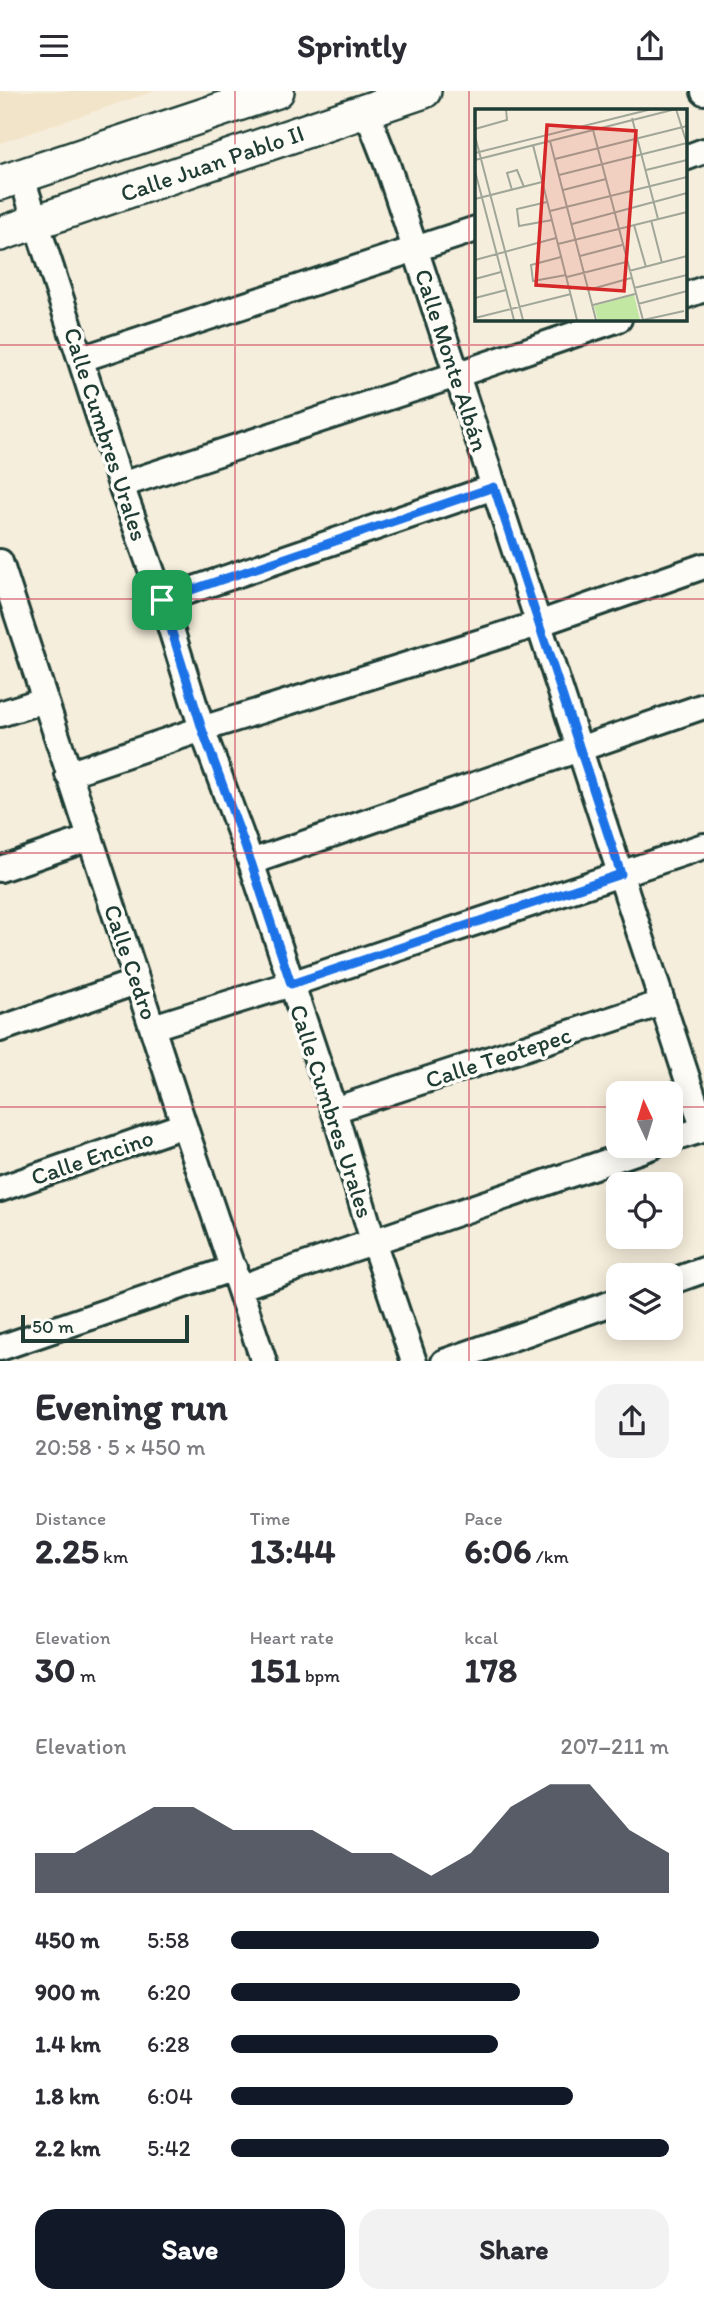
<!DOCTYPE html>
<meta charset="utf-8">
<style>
:root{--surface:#fff;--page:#f2f2f3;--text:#2b2b33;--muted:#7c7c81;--accent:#111827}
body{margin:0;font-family:Itim,sans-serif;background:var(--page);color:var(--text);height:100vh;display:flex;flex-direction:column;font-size:26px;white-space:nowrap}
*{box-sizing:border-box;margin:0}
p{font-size:23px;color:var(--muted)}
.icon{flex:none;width:38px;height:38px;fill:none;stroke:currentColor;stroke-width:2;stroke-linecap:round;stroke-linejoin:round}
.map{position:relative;height:1270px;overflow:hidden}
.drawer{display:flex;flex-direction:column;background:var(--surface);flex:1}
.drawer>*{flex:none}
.needle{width:46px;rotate:356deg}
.tools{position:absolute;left:606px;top:990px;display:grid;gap:14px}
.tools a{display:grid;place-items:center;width:77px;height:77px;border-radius:14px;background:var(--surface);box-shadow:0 4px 18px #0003;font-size:35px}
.scale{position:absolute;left:21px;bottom:18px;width:168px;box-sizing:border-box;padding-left:7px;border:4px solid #1f3d34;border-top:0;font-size:19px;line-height:24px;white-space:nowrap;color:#1f3d34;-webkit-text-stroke:5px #fdfcf7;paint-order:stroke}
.pin{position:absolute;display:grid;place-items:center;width:60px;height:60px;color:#fff;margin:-30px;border-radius:14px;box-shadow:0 4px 10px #0006}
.round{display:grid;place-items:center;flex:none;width:74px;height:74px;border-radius:21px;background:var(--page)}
.summary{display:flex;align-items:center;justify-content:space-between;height:119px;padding:0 35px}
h1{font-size:38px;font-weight:800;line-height:52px}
.metrics{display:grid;grid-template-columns:repeat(3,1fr);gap:10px;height:119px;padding:7px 35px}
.metrics div{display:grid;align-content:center}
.metrics b{font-size:35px;font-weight:800}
.metrics small{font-size:19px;font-weight:400}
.metrics p{font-size:19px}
.chart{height:196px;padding:14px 35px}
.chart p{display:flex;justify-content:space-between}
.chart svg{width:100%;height:126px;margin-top:7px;fill:var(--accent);opacity:.7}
.cta{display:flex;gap:14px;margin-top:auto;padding:14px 35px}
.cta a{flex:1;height:80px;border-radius:21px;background:var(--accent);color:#fff;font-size:28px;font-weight:800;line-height:80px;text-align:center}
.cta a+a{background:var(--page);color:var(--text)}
ul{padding:0 35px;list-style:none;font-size:23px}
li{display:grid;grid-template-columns:112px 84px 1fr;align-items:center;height:52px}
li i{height:18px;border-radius:9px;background:var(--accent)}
header{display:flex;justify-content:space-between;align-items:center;height:91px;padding:0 35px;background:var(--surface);font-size:32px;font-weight:800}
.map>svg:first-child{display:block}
.built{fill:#f2e4c9}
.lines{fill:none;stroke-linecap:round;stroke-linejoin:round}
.minor-casing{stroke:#1f3d34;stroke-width:30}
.secondary-casing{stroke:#1f3d34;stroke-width:38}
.minor{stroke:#fdfcf7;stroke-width:24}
.secondary{stroke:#fdfcf7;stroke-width:33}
.route-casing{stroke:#fff;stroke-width:14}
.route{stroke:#1a73e8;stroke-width:9}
.grid{fill:none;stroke:#d1495b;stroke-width:2;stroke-opacity:0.55}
.labels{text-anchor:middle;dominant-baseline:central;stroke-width:7;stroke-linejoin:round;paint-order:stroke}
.street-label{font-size:24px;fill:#1f3d34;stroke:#fdfcf7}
.inset-road{fill:none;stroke:#a0a799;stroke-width:2}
.view{fill:#d62828;fill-opacity:0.15;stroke:#d62828;stroke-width:3.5}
.inset-edge{fill:none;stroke:#1f3d34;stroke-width:3.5}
</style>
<header><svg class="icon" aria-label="menu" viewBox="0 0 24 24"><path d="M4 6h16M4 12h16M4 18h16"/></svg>Sprintly<svg class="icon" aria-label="share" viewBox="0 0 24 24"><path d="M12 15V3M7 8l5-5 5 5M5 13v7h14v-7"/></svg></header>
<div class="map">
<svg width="704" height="1271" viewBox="0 0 704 1271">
<rect width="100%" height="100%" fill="#f6eedc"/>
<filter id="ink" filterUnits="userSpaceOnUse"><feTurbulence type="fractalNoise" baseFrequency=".0143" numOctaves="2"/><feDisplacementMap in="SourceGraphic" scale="14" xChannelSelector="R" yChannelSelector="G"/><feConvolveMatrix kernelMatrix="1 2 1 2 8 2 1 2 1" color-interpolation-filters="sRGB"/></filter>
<g filter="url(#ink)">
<path class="built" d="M 0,0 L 155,0 L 0,52 Z"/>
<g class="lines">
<defs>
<path id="minor" d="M 704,0 L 704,1
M 366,19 L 387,73 L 494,396 L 704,1039
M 685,67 L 704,60
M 21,84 L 121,394 L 162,509 L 202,638 L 251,771 L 334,1019 L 373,1150 L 414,1271
M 685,205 L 704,198
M 81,268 L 476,138
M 121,394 L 456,284 L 619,228
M 0,471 L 184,1034 L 264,1271
M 162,509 L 494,396
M 0,623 L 44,609
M 68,683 L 202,638 L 538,533 L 704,475
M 251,771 L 704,615
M 0,778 L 90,747
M 153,936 L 291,893 L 704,755
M 0,938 L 136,891
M 334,1019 L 662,912
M 670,1049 L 704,1038
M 0,1098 L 184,1034
M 670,1191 L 704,1179
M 241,1196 L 653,1055
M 0,1257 L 234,1177
M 444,1271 L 618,1210"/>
<path id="secondary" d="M 0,92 L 277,0
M 0,143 L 424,0"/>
</defs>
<use href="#minor" class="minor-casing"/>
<use href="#secondary" class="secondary-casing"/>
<use href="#minor" class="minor"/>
<use href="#secondary" class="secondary"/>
</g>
</g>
<g class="lines" filter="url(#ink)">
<defs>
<path id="route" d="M 494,396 L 621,783 L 291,893 L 251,771 L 202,638 L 162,509 Z"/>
</defs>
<use href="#route" class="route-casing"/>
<use href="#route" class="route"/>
</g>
<path class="grid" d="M 235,0 L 235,1271M 469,0 L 469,1271M 0,254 L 704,254M 0,508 L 704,508M 0,762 L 704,762M 0,1016 L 618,1016M 670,1016 L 704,1016"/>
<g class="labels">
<g class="street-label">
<text transform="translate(212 72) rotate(-19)">Calle Juan Pablo II</text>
<text transform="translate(452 269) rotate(72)">Calle Monte Albán</text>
<text transform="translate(106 343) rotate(72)">Calle Cumbres Urales</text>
<text transform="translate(131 871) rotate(71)">Calle Cedro</text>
<text transform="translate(498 966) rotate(-18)">Calle Teotepec</text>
<text transform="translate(332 1020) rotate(72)">Calle Cumbres Urales</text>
<text transform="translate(92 1066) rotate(-19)">Calle Encino</text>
</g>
</g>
<g transform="translate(475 18)">
<rect width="212" height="212" fill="#f6eedc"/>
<path d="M 159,186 L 165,211 L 123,211 L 119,197 Z" fill="#c1e7a2"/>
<path class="inset-road" d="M 201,0 L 212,35M 157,9 L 183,110M 0,20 L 32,11 L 31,0M 118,21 L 168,211M 0,27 L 48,211M 75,32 L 121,211M 58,36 L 102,211M 0,44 L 177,0M 80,50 L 212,17M 0,51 L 201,0M 171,61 L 212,51M 0,62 L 39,211M 84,66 L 212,34M 37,81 L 32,64 L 42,61 L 49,78M 88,81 L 131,70M 0,90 L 67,73M 72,93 L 42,100 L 44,117 L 77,111M 75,102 L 212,68M 176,111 L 187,154M 97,115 L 212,84M 159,116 L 171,158M 83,135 L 212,103M 105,147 L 147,136M 86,148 L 56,156 L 58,172 L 91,166M 0,151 L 81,129M 154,162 L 212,147M 92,168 L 151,153M 0,170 L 26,163M 159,179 L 212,166M 113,181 L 156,169M 0,189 L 31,181M 163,195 L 212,182M 118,196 L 160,185M 0,209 L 96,185M 168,211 L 209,202"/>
<path class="view" d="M 72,16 L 161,22 L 149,182 L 61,176 Z"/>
<rect width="212" height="212" class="inset-edge"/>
</g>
</svg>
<div class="tools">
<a><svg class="needle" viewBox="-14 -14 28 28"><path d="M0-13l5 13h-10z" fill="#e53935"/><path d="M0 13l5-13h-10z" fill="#7c7c81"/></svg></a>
<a><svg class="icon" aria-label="locate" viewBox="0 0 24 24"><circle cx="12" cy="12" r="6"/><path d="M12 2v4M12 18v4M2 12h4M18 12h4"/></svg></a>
<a><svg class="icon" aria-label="layers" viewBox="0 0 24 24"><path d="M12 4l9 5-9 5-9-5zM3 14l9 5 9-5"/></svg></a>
</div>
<div class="scale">50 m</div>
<div class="pin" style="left:162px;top:509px;background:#1e9e55"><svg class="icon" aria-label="arrive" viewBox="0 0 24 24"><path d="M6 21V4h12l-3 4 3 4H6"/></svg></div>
</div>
<section class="drawer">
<div class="summary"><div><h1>Evening run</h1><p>20:58 · 5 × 450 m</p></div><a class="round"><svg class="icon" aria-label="share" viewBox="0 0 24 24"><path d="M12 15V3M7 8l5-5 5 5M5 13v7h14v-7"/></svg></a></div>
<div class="metrics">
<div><p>Distance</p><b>2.25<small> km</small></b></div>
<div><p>Time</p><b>13:44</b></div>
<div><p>Pace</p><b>6:06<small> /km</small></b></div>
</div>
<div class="metrics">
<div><p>Elevation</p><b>30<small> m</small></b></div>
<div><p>Heart rate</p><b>151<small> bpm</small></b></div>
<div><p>kcal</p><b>178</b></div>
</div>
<div class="chart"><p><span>Elevation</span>207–211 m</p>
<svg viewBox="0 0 160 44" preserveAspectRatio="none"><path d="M0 44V30L10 30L20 22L30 14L40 14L50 22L60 22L70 22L80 30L90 30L100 38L110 30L120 14L130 6L140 6L150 22L160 30V44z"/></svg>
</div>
<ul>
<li><b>450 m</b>5:58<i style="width:84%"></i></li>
<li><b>900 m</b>6:20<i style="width:66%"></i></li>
<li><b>1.4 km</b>6:28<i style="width:61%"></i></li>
<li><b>1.8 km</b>6:04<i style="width:78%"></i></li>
<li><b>2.2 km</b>5:42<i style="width:100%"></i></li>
</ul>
<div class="cta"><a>Save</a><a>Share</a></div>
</section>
